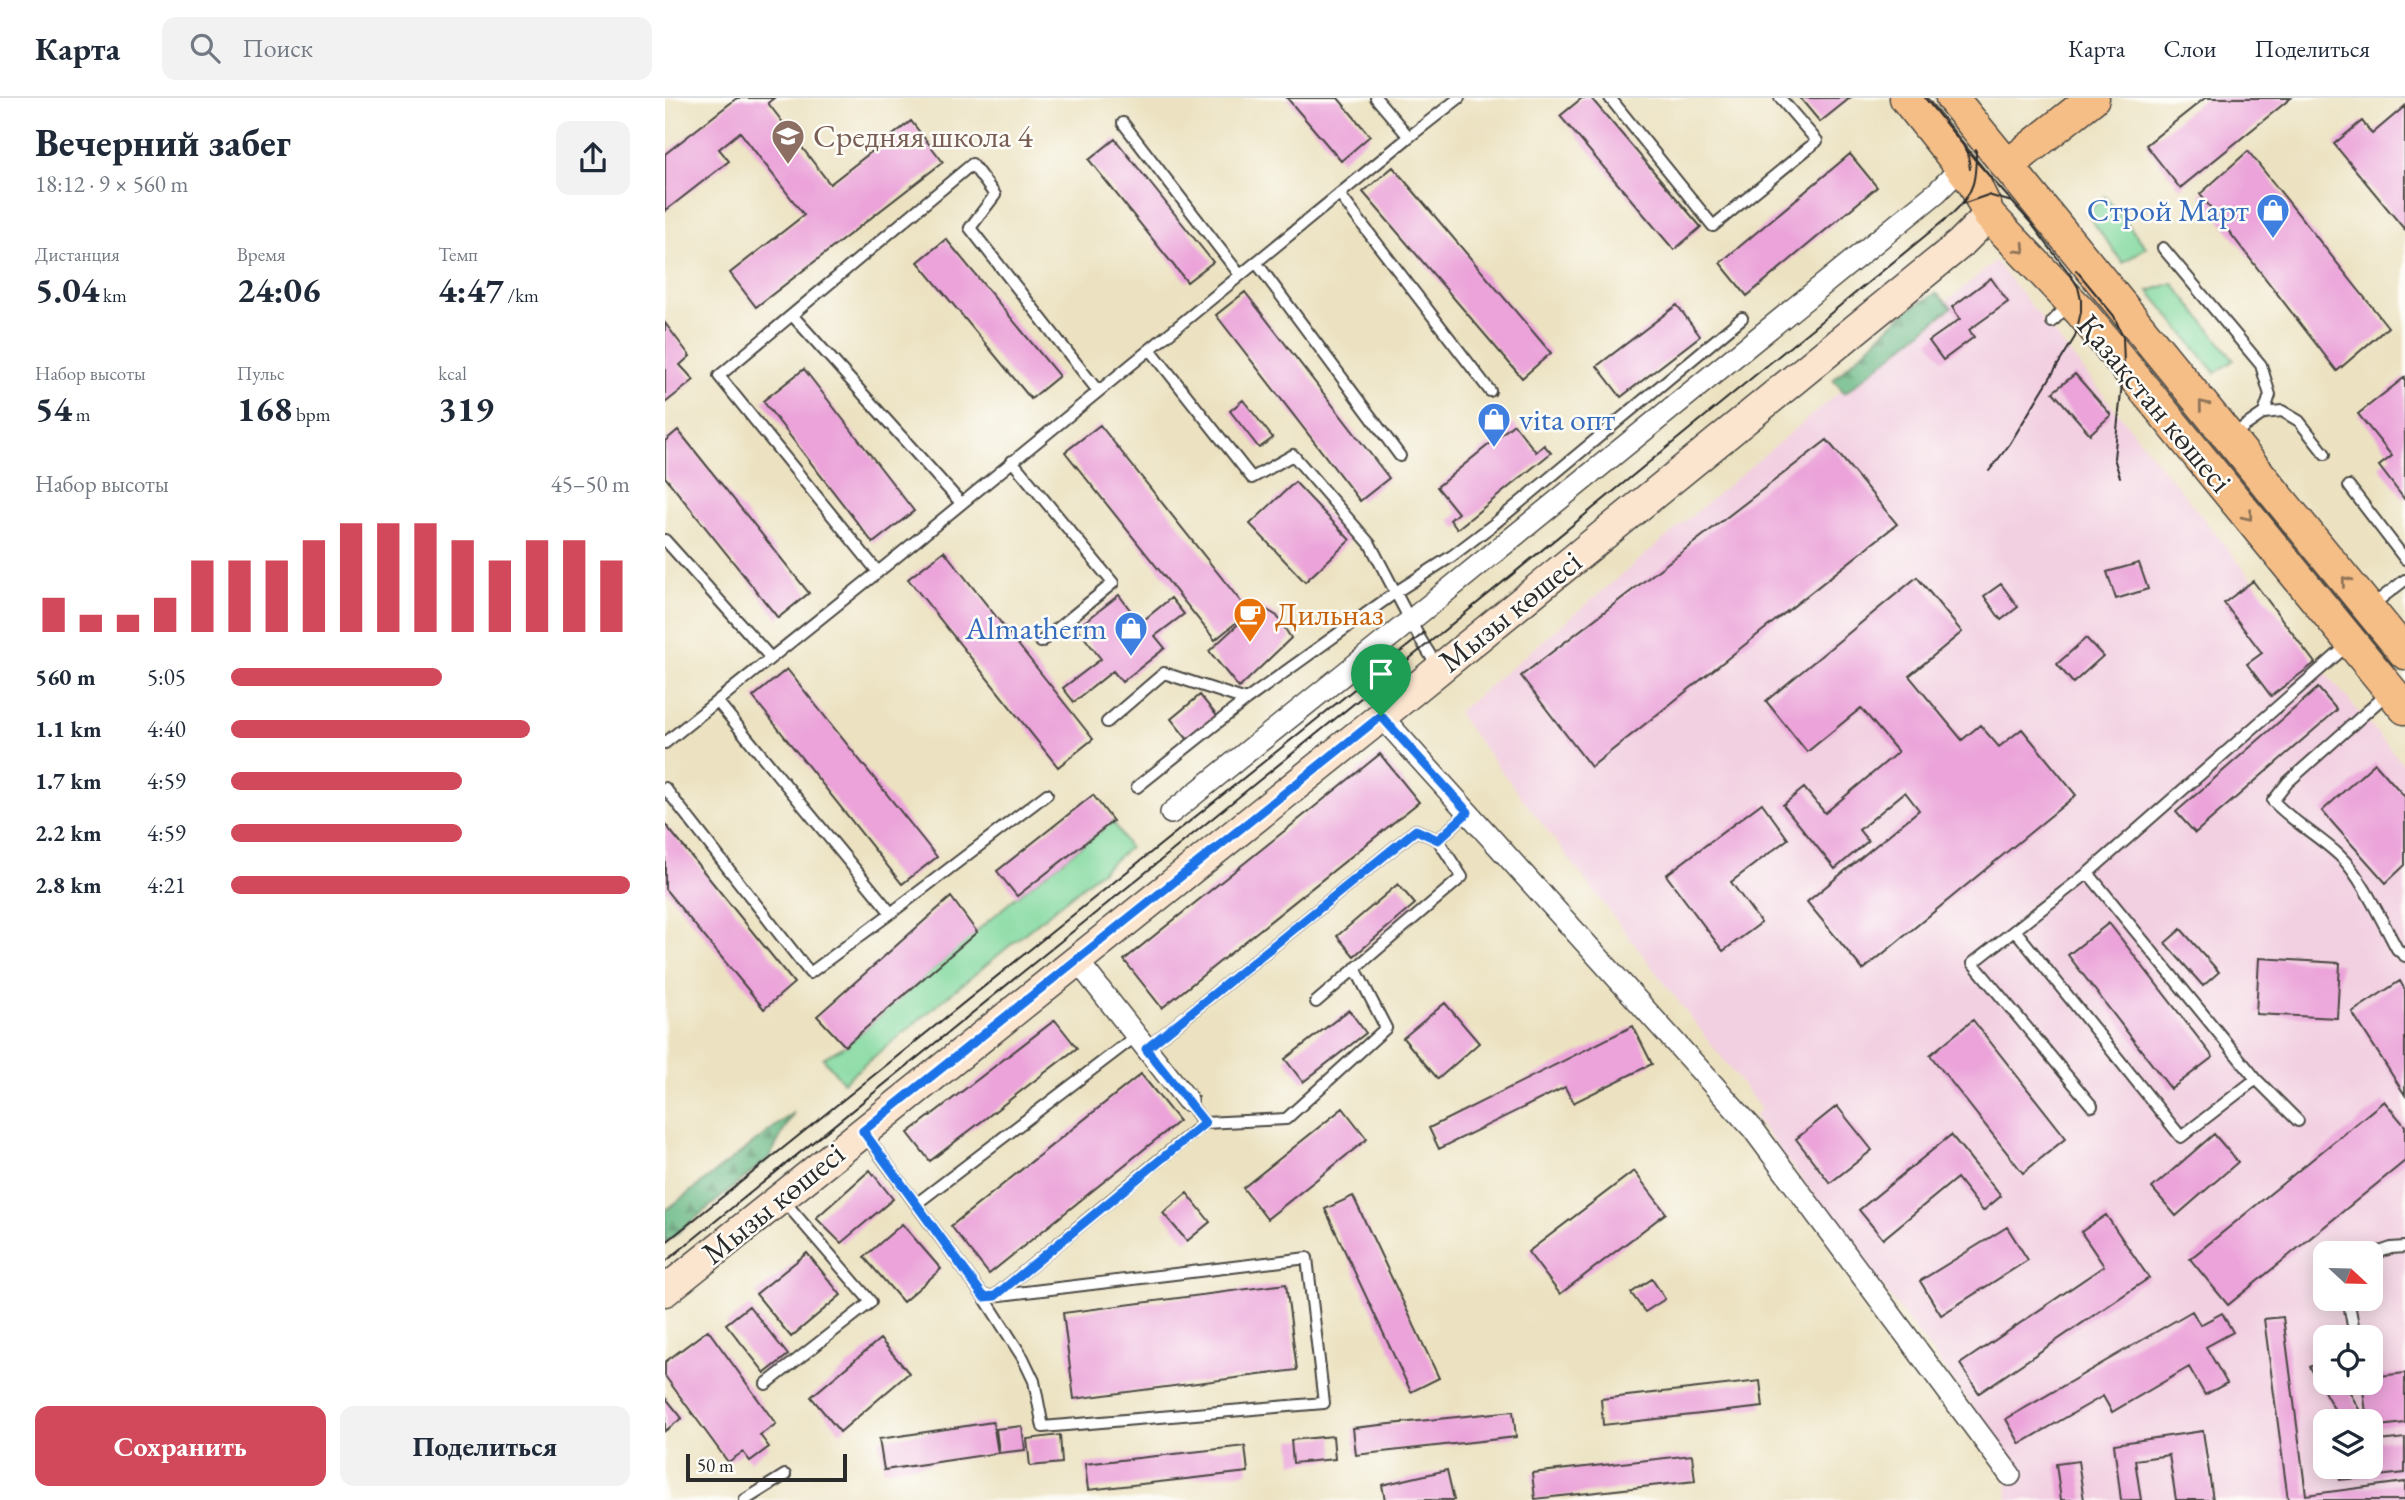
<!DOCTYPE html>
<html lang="ru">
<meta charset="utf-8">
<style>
:root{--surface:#fff;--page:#f2f2f3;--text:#1f2937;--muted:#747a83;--line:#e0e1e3;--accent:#d1495b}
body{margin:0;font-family:"EB Garamond",serif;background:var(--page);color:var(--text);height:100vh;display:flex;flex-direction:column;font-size:26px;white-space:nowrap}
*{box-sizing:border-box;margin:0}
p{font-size:23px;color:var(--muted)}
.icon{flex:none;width:38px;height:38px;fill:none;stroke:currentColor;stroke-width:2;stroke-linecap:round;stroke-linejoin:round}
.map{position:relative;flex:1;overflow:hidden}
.panel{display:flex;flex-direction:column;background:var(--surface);width:665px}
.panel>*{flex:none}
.needle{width:46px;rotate:112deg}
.tools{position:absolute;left:1648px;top:1143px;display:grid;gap:14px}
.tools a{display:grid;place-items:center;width:70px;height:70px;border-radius:14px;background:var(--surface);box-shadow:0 4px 18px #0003;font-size:35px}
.scale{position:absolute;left:21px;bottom:18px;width:161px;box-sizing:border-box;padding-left:7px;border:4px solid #2b2b2b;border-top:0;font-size:19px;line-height:24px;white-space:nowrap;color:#2b2b2b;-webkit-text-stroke:5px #fdfcf7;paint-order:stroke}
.pin{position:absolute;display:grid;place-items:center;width:60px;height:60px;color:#fff;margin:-72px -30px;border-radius:50% 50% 50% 0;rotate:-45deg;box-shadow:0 0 7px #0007}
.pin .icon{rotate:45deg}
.round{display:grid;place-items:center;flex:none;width:74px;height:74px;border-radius:14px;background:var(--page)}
.head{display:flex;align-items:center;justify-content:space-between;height:119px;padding:0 35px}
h1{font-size:38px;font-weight:700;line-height:52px}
.metrics{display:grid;grid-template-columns:repeat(3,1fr);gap:10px;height:119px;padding:7px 35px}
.metrics div{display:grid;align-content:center}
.metrics b{font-size:35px;font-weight:700}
.metrics small{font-size:19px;font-weight:400}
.metrics p{font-size:19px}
.chart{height:196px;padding:14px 35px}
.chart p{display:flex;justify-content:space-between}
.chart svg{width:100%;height:126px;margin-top:7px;stroke:var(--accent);stroke-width:6}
.cta{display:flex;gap:14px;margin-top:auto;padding:14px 35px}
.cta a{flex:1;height:80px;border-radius:14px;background:var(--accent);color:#fff;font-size:28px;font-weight:700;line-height:80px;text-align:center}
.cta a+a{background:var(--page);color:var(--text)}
ul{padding:0 35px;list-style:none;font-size:23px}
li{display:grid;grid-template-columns:112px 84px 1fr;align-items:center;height:52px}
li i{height:18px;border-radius:9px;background:var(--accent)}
header{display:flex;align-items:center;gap:42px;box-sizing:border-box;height:98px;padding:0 35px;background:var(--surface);border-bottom:2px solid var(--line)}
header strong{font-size:33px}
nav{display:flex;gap:38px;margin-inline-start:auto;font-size:24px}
.search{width:490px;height:63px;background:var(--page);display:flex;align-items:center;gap:18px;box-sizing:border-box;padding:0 24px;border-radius:14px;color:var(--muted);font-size:26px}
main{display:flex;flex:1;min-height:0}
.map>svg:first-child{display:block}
.built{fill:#f2cfe1;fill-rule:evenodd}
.green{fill:#80d89d;stroke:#568264;stroke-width:2}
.forest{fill:url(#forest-firs);stroke:#4a7258;stroke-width:2}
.building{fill:#eba3d9}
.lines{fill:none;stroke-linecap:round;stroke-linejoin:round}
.service-casing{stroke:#484642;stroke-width:14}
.minor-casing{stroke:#484642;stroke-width:24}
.secondary-casing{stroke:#484642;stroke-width:33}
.primary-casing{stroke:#484642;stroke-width:35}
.service{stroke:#fff;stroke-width:10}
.minor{stroke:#fff;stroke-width:21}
.secondary{stroke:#fbe5cf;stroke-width:30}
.primary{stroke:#f6be87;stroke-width:32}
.tram{stroke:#2b2b2b;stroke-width:2}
.oneway{stroke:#907459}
.route-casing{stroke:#fff;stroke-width:14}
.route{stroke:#1a73e8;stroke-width:9}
.labels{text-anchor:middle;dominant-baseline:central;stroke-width:5;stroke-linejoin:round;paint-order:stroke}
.education-label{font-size:32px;fill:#785e54;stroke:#fdfcf7;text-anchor:start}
.shop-label{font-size:32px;fill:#366cbe;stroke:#fdfcf7;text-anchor:end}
.street-label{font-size:32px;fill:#2b2b2b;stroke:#fdfcf7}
.food-label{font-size:32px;fill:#c56008;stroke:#fdfcf7;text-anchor:start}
</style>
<header>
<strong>Карта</strong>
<div class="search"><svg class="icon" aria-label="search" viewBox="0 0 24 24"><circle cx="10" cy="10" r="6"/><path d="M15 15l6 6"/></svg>Поиск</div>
<nav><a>Карта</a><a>Слои</a><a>Поделиться</a></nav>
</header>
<main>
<section class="panel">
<div class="head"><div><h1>Вечерний забег</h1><p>18:12 · 9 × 560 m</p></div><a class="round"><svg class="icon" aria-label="share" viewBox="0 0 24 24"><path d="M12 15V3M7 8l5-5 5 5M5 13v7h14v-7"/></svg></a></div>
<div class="metrics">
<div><p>Дистанция</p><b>5.04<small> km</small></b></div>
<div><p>Время</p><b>24:06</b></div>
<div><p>Темп</p><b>4:47<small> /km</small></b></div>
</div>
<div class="metrics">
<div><p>Набор высоты</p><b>54<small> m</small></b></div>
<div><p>Пульс</p><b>168<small> bpm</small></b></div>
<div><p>kcal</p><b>319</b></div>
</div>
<div class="chart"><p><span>Набор высоты</span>45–50 m</p>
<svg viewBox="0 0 160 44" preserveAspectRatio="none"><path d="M5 44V32M15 44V38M25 44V38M35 44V32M45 44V19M55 44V19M65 44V19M75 44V12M85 44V6M95 44V6M105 44V6M115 44V12M125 44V19M135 44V12M145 44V12M155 44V19"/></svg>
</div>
<ul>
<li><b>560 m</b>5:05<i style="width:53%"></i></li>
<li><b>1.1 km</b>4:40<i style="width:75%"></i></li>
<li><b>1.7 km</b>4:59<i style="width:58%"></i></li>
<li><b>2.2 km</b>4:59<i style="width:58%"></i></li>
<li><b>2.8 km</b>4:21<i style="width:100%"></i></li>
</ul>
<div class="cta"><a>Сохранить</a><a>Поделиться</a></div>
</section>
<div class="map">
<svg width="1740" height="1402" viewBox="0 0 1740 1402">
<defs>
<pattern id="forest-firs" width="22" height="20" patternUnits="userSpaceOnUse" patternTransform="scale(1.75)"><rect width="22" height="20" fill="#68b884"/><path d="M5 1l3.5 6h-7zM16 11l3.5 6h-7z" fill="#56966c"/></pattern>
</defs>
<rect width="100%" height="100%" fill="#fdfcf7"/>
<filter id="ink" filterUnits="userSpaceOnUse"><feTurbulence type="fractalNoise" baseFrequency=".0143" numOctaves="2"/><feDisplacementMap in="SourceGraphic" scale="14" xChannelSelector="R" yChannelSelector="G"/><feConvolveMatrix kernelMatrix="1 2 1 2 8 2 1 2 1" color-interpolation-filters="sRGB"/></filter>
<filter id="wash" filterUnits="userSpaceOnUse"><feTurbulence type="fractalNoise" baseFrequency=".00686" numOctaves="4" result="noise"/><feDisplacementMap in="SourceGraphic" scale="28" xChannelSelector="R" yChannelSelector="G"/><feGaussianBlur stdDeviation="1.57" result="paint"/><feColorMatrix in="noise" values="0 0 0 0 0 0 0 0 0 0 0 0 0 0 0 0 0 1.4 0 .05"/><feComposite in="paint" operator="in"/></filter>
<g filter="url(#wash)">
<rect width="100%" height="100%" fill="#ece2c1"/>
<path class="built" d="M 1330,163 L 1588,482 L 1650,563 L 1740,668 L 1740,1402 L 1343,1402 L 1341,1353 L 1089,1018 L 1096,1011 L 792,615 ZM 1661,1155 L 1706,1155 L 1706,1200 L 1661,1200 ZM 1661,1239 L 1706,1239 L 1706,1284 L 1661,1284 ZM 1661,1323 L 1706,1323 L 1706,1368 L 1661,1368 Z"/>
<path class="green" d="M 1440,98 L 1481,149 L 1458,165 L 1421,115 Z
M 1508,185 L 1569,262 L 1550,275 L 1484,193 Z
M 448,723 L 464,750 L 178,984 L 158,960 L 180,948 L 352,798 Z"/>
<path class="forest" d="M 1271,195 L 1287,209 L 1180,295 L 1168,282 L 1242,212 Z
M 129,1014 L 104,1060 L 0,1145 L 0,1113 Z"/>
<g id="blocks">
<path class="building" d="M 72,0 L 109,0 L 103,5 L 165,86 L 246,23 L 278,64 L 91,209 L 65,175 L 139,117 L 75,34 L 54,51 L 64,63 L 0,113 L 0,56 Z
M 622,0 L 673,0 L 705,38 L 676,63 Z
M 917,0 L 926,0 L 1036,129 L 1009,152 L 895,18 Z
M 1135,0 L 1185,0 L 1155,24 Z
M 1540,0 L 1626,0 L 1515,90 L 1481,47 Z
M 1740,8 L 1740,132 L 1669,46 L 1697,23 L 1707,36 Z
M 450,41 L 548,164 L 522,184 L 424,62 Z
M 1583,53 L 1723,229 L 1672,273 L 1535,96 Z
M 1185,56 L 1212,89 L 1082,198 L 1055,165 Z
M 728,69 L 886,255 L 857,280 L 698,94 Z
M 281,141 L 394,278 L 366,301 L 253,164 Z
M 1326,180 L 1343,204 L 1304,232 L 1309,239 L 1278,262 L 1264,243 L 1295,221 L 1287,209 Z
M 580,194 L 724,380 L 695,403 L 551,217 Z
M 1012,207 L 1035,238 L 956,299 L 932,268 Z
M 0,225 L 25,258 L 15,267 L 29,282 L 0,305 Z
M 139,271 L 249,413 L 208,445 L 98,303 Z
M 1410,276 L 1446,317 L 1425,336 L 1388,294 Z
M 1740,279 L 1740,402 L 1714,368 L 1727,358 L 1693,316 Z
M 578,302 L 608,340 L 594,350 L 565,313 Z
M 849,326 L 871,354 L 879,347 L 886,355 L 792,431 L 785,422 L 793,415 L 772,389 Z
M 435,327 L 584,514 L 550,542 L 400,354 Z
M 13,332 L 144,495 L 113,520 L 0,379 L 0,343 Z
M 1162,342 L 1232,426 L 926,669 L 856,578 Z
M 630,384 L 685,442 L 640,484 L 585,426 Z
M 279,453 L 428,641 L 393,669 L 243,481 Z
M 1474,465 L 1483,491 L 1451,501 L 1442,474 Z
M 1252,479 L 1297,534 L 1244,578 L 1297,642 L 1315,627 L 1334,649 L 1357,631 L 1411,697 L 1198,872 L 1142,804 L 1254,712 L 1240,694 L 1194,732 L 1203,743 L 1170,771 L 1118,707 L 1139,690 L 1160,715 L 1233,654 L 1196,610 L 1142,654 L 1101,603 Z
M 1588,483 L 1650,565 L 1606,598 L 1582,566 L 1597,555 L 1559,505 Z
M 1336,486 L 1353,509 L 1336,522 L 1319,498 Z
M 454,497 L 475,525 L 506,500 L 519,516 L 490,538 L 500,550 L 457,584 L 448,573 L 409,604 L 398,590 L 436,561 L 412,530 Z
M 594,507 L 612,518 L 626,540 L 574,590 L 544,553 Z
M 1421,540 L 1438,558 L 1408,585 L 1392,566 Z
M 122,571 L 272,759 L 237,786 L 88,599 Z
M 1653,590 L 1672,612 L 1530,735 L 1511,714 Z
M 535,597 L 552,618 L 523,642 L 506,621 Z
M 715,656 L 754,704 L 497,910 L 459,862 Z
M 1710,665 L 1740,699 L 1740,767 L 1721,785 L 1657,713 Z
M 428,697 L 448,723 L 352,798 L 332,773 Z
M 1097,705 L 1123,741 L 1066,784 L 1096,825 L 1058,853 L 1001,777 Z
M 0,726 L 129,885 L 99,911 L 0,791 Z
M 733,786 L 750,806 L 689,858 L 672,838 Z
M 286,799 L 312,834 L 180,948 L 152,918 Z
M 1444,825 L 1548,959 L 1506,991 L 1403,857 Z
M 1516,831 L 1554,874 L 1538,888 L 1500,845 Z
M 1594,860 L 1675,865 L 1672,920 L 1591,916 Z
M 1735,883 L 1740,892 L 1740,997 L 1687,914 Z
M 780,905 L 814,945 L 773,981 L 738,940 Z
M 684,912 L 701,935 L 638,984 L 620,961 Z
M 390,922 L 412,950 L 265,1063 L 243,1035 Z
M 1308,922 L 1401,1040 L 1358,1075 L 1265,957 Z
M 968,928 L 987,966 L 908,1005 L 900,989 L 774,1051 L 764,1030 Z
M 476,976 L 514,1023 L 324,1176 L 286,1128 Z
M 1719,1003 L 1740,1028 L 1740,1063 L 1563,1207 L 1525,1161 Z
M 1172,1008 L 1207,1052 L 1165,1085 L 1131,1041 Z
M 678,1010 L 702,1041 L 602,1121 L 578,1090 Z
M 1549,1036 L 1573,1064 L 1511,1118 L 1487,1090 Z
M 1286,1037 L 1336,1098 L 1318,1113 L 1292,1080 L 1218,1141 L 1194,1112 Z
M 205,1072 L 228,1101 L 176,1145 L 151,1120 Z
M 969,1073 L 1001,1115 L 895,1196 L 863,1154 Z
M 522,1095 L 545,1124 L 522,1143 L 498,1115 Z
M 688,1098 L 774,1280 L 746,1294 L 660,1111 Z
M 1441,1117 L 1484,1180 L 1314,1295 L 1295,1266 L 1439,1168 L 1416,1134 Z
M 237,1126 L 276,1171 L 238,1204 L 199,1159 Z
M 1342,1129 L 1363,1162 L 1276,1217 L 1255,1183 Z
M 142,1155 L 176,1197 L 126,1239 L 91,1196 Z
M 987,1181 L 1000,1201 L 980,1214 L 966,1195 Z
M 621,1186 L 632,1272 L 409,1301 L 398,1215 Z
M 84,1208 L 123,1257 L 100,1275 L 61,1226 Z
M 1527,1213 L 1535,1227 L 1557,1215 L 1568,1234 L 1541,1249 L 1562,1285 L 1540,1297 L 1524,1269 L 1447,1314 L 1438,1298 L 1355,1346 L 1341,1321 Z
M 1618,1219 L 1641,1397 L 1740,1384 L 1740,1402 L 1623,1402 L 1599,1221 Z
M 43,1232 L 111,1326 L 95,1337 L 104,1349 L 85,1363 L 78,1354 L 63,1364 L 0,1278 L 0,1264 Z
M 215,1241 L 244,1275 L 175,1334 L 146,1299 Z
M 1661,1261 L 1661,1284 L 1679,1284 L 1695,1313 L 1676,1323 L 1645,1269 Z
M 1740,1275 L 1740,1325 L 1706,1329 L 1706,1323 L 1702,1323 L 1697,1284 L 1706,1284 L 1706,1279 Z
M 1095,1283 L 1098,1309 L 938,1327 L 936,1301 Z
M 0,1299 L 17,1320 L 0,1333 Z
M 848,1313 L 851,1339 L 691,1357 L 688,1330 Z
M 328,1324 L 333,1355 L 219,1372 L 214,1341 Z
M 357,1328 L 360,1352 L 334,1355 L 331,1331 Z
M 1538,1333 L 1548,1402 L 1511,1402 L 1504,1357 L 1470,1362 L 1476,1402 L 1456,1402 L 1449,1346 Z
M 395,1337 L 397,1365 L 365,1368 L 362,1341 Z
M 668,1338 L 670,1361 L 628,1365 L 626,1342 Z
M 1740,1340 L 1740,1375 L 1675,1382 L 1674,1368 L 1706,1368 L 1706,1344 Z
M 580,1348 L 583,1374 L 423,1392 L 420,1366 Z
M 1027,1357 L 1030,1383 L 870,1401 L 867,1375 Z
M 1413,1363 L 1419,1402 L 1396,1402 L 1391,1366 Z
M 782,1372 L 789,1402 L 720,1402 L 717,1387 Z"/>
</g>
</g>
<g filter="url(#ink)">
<use href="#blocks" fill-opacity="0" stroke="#484642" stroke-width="2"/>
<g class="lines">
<defs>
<path id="service" d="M 711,0 L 744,39
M 945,0 L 1048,128 L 1152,43 L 1115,0
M 458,25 L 575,177
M 674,96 L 825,293
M 1498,150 L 1596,267 L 1605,297 L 1599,315 L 1567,337
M 591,164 L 735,358
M 127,217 L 296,405
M 1387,224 L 1404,206
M 485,251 L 587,380 L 628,357 L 705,446 L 754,539 L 772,568
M 1599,315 L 1617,313 L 1634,323 L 1660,356
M 347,363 L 448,485 L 376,544
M 1684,388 L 1740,461
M 0,442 L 106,560
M 213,474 L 54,278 L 307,66 L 330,97 L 305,130 L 433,293
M 1706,508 L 1740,482
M 1724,594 L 1623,684 L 1608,703 C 1629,725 1654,738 1675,758 C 1696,778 1718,825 1732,851 L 1740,858
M 52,603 L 226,815
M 442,624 L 499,575 L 581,602
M 0,645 L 213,474 L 744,39 L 794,0
M 472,689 L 581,602 L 731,494 L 787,458 L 829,426 L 1077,220
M 0,690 L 145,875 L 226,815 L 382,696
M 1423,775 L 1350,832 L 1516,1039 L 1591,981 L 1423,775 L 1684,546
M 1350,832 L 1308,865 L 1427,1008
M 651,904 L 797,779 L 773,742
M 481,951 L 751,732 L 773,742 L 803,714
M 1591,981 L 1633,1023
M 522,1002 L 539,1025 L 621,1021 L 721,930 L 690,870
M 199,1035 L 319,1199 L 358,1260 L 369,1283 L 378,1329 L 659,1305 L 642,1160 L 319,1199
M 251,1106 L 471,938
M 1706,1157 L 1726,1150 L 1740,1149
M 331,1197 L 539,1025
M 1683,1200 L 1690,1239
M 101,1286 L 206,1204 L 118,1102
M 80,1402 L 120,1377"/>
<path id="minor" d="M 716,618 L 1088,1031 L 1345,1377
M 506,715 L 746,522 L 1272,94 L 1297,69
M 411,861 L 522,1002"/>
<path id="secondary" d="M 0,1193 L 707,626 L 1295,146 L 1324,117"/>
<path id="primary" d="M 1241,0 L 1309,85 L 1324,117 L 1416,214 L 1740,610
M 1287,0 L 1740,555
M 1342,68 L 1428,0"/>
</defs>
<use href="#service" class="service-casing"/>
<use href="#minor" class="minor-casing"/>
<use href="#secondary" class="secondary-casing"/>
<use href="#primary" class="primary-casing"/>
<use href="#service" class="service"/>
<use href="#minor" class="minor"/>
<use href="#secondary" class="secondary"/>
<use href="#primary" class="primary"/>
<path class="tram" d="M 1260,0 L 1311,63 L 1365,124 L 1407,179 L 1413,189 L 1416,202 L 1416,214 L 1410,239 L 1344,347 L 1324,373
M 1297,45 L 1303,57 L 1305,71
M 1297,106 L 1323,97 L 1347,104
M 1411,172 L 1449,218 L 1458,239 L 1459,267 L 1449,360 L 1455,379
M 0,1145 L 759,535
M 0,1164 L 760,548 L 1288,115 C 1310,94 1311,81 1311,51"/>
</g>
<defs><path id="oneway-chevron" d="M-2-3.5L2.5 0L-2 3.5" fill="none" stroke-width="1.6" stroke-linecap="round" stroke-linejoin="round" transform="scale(1.75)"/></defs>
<g class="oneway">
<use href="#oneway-chevron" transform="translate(1356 151) rotate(47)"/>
<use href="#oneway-chevron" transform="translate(1538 307) rotate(-129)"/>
<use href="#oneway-chevron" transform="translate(1583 418) rotate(51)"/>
<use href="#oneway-chevron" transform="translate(1681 483) rotate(-129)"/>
</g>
</g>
<g class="lines" filter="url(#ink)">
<defs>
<path id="route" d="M 716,618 L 803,714 L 773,742 L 751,732 L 481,951 L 540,1025 L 330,1198 L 319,1199 L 198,1033 Z"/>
</defs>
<use href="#route" class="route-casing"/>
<use href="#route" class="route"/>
</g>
<defs>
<symbol id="school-pin" viewBox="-11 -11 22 30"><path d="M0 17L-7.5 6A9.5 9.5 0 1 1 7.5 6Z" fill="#8d6e63" stroke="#fdfcf7"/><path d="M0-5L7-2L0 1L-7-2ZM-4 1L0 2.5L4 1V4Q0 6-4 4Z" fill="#fff"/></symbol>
<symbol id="shop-pin" viewBox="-11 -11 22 30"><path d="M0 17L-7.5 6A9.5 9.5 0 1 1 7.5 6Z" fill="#3f7fe0" stroke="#fdfcf7"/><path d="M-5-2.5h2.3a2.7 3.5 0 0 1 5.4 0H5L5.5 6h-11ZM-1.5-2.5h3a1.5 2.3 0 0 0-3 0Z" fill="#fff"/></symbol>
<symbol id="cafe-pin" viewBox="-11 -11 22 30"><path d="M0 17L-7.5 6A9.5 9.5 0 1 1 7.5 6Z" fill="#e8710a" stroke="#fdfcf7"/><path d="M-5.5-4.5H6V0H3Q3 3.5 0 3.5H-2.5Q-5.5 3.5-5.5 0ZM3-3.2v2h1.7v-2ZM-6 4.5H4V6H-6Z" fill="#fff"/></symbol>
</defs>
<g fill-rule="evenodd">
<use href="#school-pin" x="104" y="19" width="38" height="52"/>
<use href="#shop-pin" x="1589" y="93" width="38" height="52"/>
<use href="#shop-pin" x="810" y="302" width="38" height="52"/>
<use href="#cafe-pin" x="566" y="497" width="38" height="52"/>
<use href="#shop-pin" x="447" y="511" width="38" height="52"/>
</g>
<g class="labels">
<g class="education-label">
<text x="148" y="38">Средняя школа 4</text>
</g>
<g class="shop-label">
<text x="1584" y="112">Строй Март</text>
<text x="854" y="321" text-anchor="start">vita опт</text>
<text x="442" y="530">Almatherm</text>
</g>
<g class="street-label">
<text transform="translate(1490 305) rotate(50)">Қазақстан көшесі</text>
<text transform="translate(845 513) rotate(-39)">Мызы көшесі</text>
<text transform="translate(108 1105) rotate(-39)">Мызы көшесі</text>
</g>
<g class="food-label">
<text x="610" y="516">Дильназ</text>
</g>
</g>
</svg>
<div class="tools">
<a><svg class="needle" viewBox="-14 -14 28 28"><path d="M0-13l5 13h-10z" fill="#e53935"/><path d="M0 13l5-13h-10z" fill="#747a83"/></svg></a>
<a><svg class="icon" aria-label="locate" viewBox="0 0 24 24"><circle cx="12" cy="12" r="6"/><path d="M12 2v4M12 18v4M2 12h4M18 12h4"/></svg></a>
<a><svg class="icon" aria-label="layers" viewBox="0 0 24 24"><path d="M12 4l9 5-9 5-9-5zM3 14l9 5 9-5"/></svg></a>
</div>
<div class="scale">50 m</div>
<div class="pin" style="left:716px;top:618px;background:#1e9e55"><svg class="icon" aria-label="arrive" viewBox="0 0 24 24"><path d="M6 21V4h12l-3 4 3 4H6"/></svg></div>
</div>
</main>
